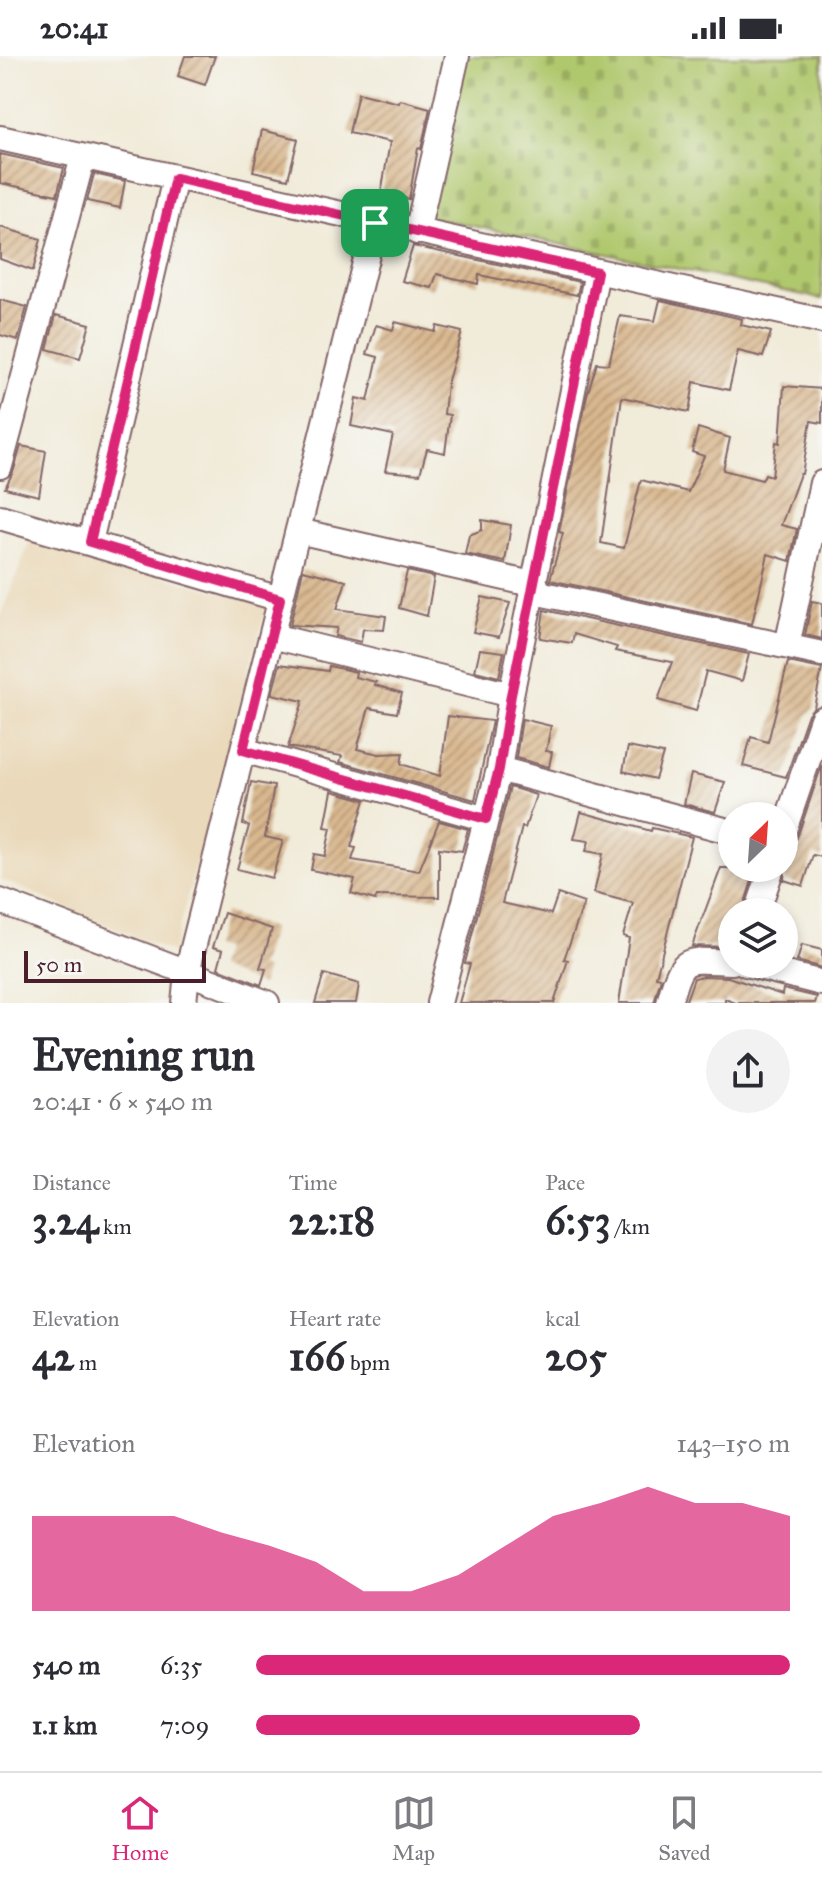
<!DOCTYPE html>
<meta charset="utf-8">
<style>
:root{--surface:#fff;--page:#f2f2f3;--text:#2b2b33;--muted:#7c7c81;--line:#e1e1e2;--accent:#db2777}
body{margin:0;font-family:"IM FELL Great Primer",serif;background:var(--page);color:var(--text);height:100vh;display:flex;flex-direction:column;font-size:30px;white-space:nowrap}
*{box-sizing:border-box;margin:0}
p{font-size:26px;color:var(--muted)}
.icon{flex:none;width:44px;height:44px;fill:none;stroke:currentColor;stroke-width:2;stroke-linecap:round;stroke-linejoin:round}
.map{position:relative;height:947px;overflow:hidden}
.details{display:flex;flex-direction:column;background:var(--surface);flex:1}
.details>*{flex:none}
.needle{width:52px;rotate:25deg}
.tools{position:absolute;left:718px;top:746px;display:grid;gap:16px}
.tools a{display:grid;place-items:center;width:80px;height:80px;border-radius:50%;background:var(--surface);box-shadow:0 4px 12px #0003;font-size:40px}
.scale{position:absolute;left:24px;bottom:20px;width:182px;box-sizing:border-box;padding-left:8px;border:4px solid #4a1f2b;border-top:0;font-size:22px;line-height:28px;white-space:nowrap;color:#4a1f2b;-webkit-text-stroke:6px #f6f6f2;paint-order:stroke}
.pin{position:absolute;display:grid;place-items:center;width:68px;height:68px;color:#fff;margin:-34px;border-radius:16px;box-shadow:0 4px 12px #0006}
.round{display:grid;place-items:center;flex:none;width:84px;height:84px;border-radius:42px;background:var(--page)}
.summary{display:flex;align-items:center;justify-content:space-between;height:136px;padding:0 32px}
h1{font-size:44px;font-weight:700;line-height:60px}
.stats{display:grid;grid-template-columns:repeat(3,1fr);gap:12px;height:136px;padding:8px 32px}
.stats div{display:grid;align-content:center}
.stats b{font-size:40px;font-weight:700}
.stats small{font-size:22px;font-weight:400}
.stats p{font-size:22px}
.chart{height:224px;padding:16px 32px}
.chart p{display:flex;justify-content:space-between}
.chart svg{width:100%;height:144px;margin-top:8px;fill:var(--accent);opacity:.7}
ul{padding:0 32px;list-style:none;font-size:26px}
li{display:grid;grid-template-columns:128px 96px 1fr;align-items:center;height:60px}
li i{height:20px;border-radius:10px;background:var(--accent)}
.status{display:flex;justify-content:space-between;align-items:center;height:56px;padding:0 40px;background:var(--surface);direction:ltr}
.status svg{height:22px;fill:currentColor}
.dock{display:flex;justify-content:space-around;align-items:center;height:112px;border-top:2px solid var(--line);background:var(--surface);font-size:22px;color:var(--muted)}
.dock a{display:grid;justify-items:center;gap:4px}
.dock .selected{color:var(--accent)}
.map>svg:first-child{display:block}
.built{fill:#ead9ba}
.cemetery{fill:url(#cemetery-stones);stroke:#7d744c;stroke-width:2}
.building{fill:url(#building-hatch)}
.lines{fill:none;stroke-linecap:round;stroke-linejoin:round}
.minor-casing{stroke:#846668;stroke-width:28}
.minor{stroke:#fff;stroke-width:24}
.route-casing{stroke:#fff;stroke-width:16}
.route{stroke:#db2777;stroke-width:10}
</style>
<div class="status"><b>20:41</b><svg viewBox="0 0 49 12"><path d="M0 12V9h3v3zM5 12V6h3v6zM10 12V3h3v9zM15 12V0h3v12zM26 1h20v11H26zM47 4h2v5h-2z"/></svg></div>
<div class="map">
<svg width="822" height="947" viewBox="0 0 822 947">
<defs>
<pattern id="cemetery-stones" width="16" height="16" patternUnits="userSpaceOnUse" patternTransform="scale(2)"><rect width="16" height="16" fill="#b0c86d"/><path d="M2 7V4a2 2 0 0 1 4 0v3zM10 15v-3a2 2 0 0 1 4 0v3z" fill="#99ab5f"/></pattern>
<pattern id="building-hatch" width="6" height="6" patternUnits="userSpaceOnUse" patternTransform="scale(2)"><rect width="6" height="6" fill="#d9b88f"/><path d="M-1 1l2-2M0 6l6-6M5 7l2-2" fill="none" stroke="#b29575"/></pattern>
</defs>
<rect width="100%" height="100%" fill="#f6f6f2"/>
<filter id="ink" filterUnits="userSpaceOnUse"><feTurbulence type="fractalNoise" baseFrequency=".0125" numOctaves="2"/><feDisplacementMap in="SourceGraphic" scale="16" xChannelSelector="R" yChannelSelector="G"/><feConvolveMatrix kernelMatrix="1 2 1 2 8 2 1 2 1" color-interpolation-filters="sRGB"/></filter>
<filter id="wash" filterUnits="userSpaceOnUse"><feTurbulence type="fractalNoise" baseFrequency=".006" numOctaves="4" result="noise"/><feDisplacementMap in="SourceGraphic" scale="32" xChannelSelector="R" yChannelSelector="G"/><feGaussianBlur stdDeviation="1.8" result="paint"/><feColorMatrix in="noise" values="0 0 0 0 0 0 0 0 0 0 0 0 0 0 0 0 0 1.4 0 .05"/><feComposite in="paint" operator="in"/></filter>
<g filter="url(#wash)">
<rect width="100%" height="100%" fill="#f1ebd9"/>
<path class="built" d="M 30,485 L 267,549 L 172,897 L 0,823 L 0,561 Z"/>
<path class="cemetery" d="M 457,0 L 822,0 L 822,243 L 421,159 Z"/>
<g id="blocks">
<path class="building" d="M 185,0 L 215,0 L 205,29 L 178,20 Z
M 358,37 L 399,47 L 400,44 L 430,52 L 421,93 L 418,92 L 409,143 L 381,138 L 390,86 L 349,77 Z
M 262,74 L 298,83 L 288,123 L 253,115 Z
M 0,98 L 64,112 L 57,139 L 0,127 Z
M 94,118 L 125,125 L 120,152 L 87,145 Z
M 0,171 L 41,183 L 33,215 L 0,203 Z
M 413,190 L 580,226 L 577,239 L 479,219 L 478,228 L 437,218 L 432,232 L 402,225 Z
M 0,244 L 27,251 L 18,284 L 0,279 Z
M 660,244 L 742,263 L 741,269 L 771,276 L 763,301 L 738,295 L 729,334 L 694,326 L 689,356 L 622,341 L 601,487 L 624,492 L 641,424 L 688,436 L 704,400 L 692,396 L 698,372 L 730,382 L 723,414 L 762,424 L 765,418 L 772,420 L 776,386 L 780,387 L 784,330 L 822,333 L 822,367 L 811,365 L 802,418 L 800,418 L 781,469 L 797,473 L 790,505 L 768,498 L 752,568 L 550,524 L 563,477 L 559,476 L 587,339 L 597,307 L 609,308 L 620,260 L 655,265 Z
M 56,259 L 90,268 L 80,302 L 47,293 Z
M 395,266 L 435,276 L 437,270 L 462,276 L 447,328 L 444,358 L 450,359 L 445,397 L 427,393 L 420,418 L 385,415 L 393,379 L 351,370 L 356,342 L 368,345 L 378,301 L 367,298 L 376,269 L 393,274 Z
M 21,390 L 46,395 L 39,440 L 5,432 L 14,414 Z
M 482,464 L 511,469 L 505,506 L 465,498 L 469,479 L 482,474 Z
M 303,514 L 346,525 L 337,553 L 386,560 L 384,574 L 363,573 L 361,586 L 335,580 L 337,572 L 290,569 Z
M 407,515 L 434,521 L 427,560 L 399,552 Z
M 482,541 L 510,547 L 499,581 L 473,576 Z
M 812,545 L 822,547 L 822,583 L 805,579 Z
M 544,554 L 749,598 L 742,625 L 706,615 L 696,655 L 658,644 L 672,606 L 615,595 L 617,591 L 574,578 L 572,587 L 540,582 Z
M 480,593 L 504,596 L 499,621 L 475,615 Z
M 788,606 L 822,613 L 814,651 L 808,658 L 786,721 L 743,710 L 751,681 L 768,686 Z
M 280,608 L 328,615 L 329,610 L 356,616 L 355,621 L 376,626 L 375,629 L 402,637 L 397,657 L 369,652 L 357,693 L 379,698 L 403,697 L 401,708 L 440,720 L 448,660 L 492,665 L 475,744 L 340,706 L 342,700 L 288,691 L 303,645 L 272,638 Z
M 522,663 L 551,670 L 546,695 L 552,696 L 549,711 L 516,702 Z
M 628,691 L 663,698 L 655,723 L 623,715 Z
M 822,709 L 822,801 L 813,799 L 803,830 L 784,824 L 785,806 L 798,779 Z
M 691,718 L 725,726 L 715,756 L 684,748 Z
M 251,726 L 274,730 L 265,781 L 283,785 L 272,822 L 237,813 L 249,770 L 243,768 Z
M 510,731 L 536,739 L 525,772 L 522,771 L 502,847 L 551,858 L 558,838 L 584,847 L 564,903 L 568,904 L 554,947 L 459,947 L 470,908 L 465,907 Z
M 332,735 L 365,744 L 351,791 L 356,792 L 352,804 L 419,815 L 439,765 L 468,773 L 462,795 L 439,792 L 439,841 L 377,840 L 375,844 L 351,837 L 355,823 L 311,814 L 314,798 L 325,800 L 331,772 L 325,771 Z
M 581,756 L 651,775 L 652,772 L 692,781 L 656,921 L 661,922 L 654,947 L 619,947 L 629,882 L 623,880 L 633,847 L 594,837 L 603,798 L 586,795 L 589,785 L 574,783 Z
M 721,812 L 756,812 L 742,856 L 732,856 L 731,891 L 692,890 Z
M 224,857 L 272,873 L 260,912 L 266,913 L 261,929 L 218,912 L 223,894 L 213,891 Z
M 802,889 L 822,894 L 822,912 L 797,905 Z
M 324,918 L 359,928 L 356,947 L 315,947 Z
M 704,920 L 728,921 L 782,939 L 783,933 L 817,941 L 815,947 L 736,947 L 725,943 L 725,947 L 685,947 L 694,922 Z"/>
</g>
</g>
<g filter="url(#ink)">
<use href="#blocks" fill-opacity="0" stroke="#846668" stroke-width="2"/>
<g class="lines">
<defs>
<path id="minor" d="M 0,82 L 822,265
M 417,176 L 457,0
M 0,410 L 83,101
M 0,461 L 280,543
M 298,475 L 536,529
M 90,486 L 175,122
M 534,536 L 822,598
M 272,580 L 511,639
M 787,590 L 822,427
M 243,694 L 486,763
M 499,713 L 732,776
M 784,774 L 822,663
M 0,845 L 187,916 L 184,947
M 757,856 L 772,812
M 746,908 L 822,927
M 267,947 L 187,916 L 375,167
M 439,947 L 499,713 L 511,639 L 597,216
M 669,947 C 682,898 684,904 732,906"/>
</defs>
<use href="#minor" class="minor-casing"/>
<use href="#minor" class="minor"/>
</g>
</g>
<g class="lines" filter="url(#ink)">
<defs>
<path id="route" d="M 175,122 L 597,216 L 511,639 L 499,713 L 486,763 L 243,694 L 280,543 L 90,486 Z"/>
</defs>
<use href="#route" class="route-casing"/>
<use href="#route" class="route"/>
</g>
</svg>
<div class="tools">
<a><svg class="needle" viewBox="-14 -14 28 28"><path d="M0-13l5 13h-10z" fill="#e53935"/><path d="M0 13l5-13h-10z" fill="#7c7c81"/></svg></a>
<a><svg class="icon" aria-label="layers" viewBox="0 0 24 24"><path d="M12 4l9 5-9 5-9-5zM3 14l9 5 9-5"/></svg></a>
</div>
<div class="scale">50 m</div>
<div class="pin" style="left:375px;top:167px;background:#1e9e55"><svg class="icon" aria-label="arrive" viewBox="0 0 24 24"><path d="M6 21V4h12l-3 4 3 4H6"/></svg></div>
</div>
<section class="details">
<div class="summary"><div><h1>Evening run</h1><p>20:41 · 6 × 540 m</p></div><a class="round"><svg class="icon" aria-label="share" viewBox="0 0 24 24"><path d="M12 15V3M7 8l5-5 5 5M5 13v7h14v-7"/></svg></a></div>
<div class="stats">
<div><p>Distance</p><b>3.24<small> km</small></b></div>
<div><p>Time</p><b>22:18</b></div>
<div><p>Pace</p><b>6:53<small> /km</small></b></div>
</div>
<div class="stats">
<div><p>Elevation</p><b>42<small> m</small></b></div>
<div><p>Heart rate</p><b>166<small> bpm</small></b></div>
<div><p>kcal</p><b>205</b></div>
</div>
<div class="chart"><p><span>Elevation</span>143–150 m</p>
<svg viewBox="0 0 160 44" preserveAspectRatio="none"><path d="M0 44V15L10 15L20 15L30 15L40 20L50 24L60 29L70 38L80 38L90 33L100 24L110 15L120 11L130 6L140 11L150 11L160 15V44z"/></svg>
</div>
<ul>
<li><b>540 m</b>6:35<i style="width:100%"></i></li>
<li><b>1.1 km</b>7:09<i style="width:72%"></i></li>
</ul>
</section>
<nav class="dock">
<a class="selected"><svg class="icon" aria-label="home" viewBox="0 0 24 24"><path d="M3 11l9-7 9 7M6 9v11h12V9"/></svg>Home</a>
<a><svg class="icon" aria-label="map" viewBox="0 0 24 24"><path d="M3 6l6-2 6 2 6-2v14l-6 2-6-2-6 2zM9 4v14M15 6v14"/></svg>Map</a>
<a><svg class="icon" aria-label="saved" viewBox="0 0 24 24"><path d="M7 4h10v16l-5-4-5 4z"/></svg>Saved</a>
</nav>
